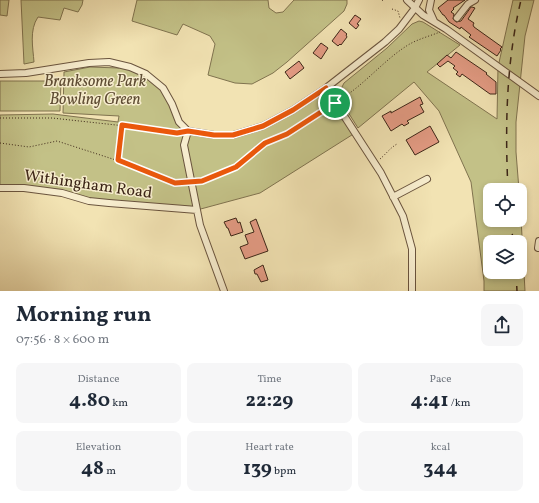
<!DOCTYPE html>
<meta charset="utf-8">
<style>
:root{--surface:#fff;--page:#f6f6f7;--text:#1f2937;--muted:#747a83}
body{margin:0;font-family:Vollkorn,serif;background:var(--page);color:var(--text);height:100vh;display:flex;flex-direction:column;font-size:15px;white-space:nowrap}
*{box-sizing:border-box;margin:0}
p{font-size:13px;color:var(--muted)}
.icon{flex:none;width:22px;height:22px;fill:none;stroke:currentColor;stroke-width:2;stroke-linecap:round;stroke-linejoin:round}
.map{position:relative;height:291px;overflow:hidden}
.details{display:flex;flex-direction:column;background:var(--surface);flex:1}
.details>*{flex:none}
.buttons{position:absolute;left:483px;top:183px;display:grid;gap:8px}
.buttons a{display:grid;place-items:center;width:44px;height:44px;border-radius:8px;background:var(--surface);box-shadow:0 2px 6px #0003;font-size:20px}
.pin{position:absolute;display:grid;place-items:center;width:34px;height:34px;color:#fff;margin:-17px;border:2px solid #fff;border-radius:50%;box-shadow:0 1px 4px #0007}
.round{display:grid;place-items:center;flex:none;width:42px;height:42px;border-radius:8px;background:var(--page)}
.overview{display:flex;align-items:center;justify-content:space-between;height:68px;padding:0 16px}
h1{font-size:22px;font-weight:700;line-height:30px}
.metrics{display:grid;grid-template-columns:repeat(3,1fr);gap:6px;height:68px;padding:4px 16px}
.metrics div{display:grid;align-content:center;border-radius:8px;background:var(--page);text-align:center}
.metrics b{font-size:20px;font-weight:700}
.metrics small{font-size:11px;font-weight:400}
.metrics p{font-size:11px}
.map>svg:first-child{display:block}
.green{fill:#c3c187;stroke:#80734f;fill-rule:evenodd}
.building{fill:#e59c85;stroke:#3c2517}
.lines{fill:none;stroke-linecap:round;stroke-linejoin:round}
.minor-casing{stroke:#6a543e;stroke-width:8}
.path{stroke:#3c2517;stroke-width:1;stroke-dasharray:1 2;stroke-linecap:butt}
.minor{stroke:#f7edce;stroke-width:6}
.rail{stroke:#3c2517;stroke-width:1.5;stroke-dasharray:7 7;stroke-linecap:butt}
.route-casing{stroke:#fff;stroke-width:8}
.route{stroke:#ea580c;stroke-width:5}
.labels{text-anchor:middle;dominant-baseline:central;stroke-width:3;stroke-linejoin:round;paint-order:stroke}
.park-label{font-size:16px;font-style:italic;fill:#5e4c33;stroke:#f7edce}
.street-label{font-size:16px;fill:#3c2517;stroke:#f7edce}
</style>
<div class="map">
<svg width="539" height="291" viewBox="0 0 539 291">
<rect width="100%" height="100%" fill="#f2e3b3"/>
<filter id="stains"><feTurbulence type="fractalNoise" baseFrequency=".005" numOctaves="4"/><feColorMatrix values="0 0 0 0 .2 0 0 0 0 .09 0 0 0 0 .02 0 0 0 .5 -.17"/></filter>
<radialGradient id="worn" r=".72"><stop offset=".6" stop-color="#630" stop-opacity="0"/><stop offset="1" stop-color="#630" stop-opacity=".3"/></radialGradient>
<path class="green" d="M 0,0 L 9,0 L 7,16 L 0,15 Z
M 21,0 L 83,0 L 82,5 L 78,12 L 64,8 L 60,20 L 38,17 C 29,30 33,48 34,62 L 24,64 Z
M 137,0 L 268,0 L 269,8 L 276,13 L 283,12 L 294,0 L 347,0 L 347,4 L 344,11 L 287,62 L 273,73 L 252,84 L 235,83 L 208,75 L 215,44 L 210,36 L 183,24 L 177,35 L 132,21 Z
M 513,0 L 534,0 L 525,36 L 516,122 L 516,152 L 519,190 L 490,190 L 490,220 L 520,220 L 520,200 L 525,291 L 484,291 L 484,281 L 471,182 L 439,111 L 414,82 L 358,128 L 341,101 L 340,91 L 344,83 L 387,48 L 412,24 L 419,21 L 423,22 L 460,45 L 427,72 L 497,119 L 498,67 ZM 490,242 L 520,242 L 520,272 L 490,272 Z
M 119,64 L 130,67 L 163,88 L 179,122 L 188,131 L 233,135 L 263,126 L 326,88 L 355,133 L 260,193 L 197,210 L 109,203 L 62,193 L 0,188 L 0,115 L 53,114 L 118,122 L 119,116 L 63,113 L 64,72 L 90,67 L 119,68 Z
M 0,81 L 61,81 L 60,111 L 0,111 Z"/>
<path class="building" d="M 448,0 L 465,0 L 453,8 L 454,9 L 451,12 L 454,14 L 453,19 L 456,22 L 461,21 L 471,7 L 472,7 L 475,8 L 468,19 L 474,23 L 473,25 L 474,27 L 502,47 L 500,49 L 501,50 L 497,56 L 469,37 L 471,35 L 461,27 L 460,29 L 449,22 L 444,15 L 443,15 L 438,8 Z
M 355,15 L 361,19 L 357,24 L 359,25 L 356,29 L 349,23 Z
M 341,29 L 347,34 L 346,35 L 347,37 L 341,45 L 340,44 L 338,46 L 332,41 Z
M 321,43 L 328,48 L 321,59 L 313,53 Z
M 456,52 L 487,73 L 486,74 L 496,82 L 496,94 L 490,94 L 462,74 L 460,77 L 456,74 L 458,72 L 453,68 L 455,66 L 448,61 L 440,67 L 437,64 L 447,55 L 451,58 Z
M 299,61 L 304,68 L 290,79 L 285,72 Z
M 420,97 L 423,104 L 420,105 L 424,112 L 407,121 L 409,123 L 404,126 L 402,124 L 391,131 L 382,116 L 391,111 L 391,113 Z
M 430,126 L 439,142 L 415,155 L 406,140 Z
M 236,218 L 238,223 L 240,222 L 243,232 L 231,236 L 228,228 L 227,228 L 224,222 Z
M 256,219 L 268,251 L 245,259 L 240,247 L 248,244 L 248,243 L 245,235 L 254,232 L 250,222 Z
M 263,265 L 268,280 L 261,282 L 257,274 L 255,274 L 254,270 Z"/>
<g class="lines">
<defs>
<path id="minor" d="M 407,0 L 423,15 L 446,29 L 539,96
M 431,0 L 429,10 L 434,21
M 457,18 L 468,4 L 475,0
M 0,74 L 26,73 L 89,63 L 109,62 L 130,67 L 146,74 L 163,88 L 172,104 L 179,122 L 188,131 L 214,135 L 233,135 L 263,126 L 293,110 L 326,88 L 385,42 L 399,29 L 415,8 L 419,0
M 326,88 L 381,173 L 403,216 L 412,249 L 412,291
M 188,131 L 184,145 L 200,225 L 224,291
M 0,188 L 24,188 L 62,193 L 89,201 L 109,203 L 197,210
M 393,197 L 427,179
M 538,248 L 539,241"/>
</defs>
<use href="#minor" class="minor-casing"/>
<path class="path" d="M 382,1 L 383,0
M 392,9 L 398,11 L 400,18
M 341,99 C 365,84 384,60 408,45 C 418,39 430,36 440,32
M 0,118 L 52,118 L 180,132
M 0,143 L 29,147 L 57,141 L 122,162 L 175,183 L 186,182
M 380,159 C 386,154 390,148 397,144
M 118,160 L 122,126
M 197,181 L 202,181 L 236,167 L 265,143 L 287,134 L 330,106"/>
<use href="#minor" class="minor"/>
<path class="rail" d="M 508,190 C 505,126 506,63 521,0
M 511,220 L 513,242
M 516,272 L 517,291"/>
</g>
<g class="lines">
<defs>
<path id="route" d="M 326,88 L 335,103 L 287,134 L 265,143 L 236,167 L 202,181 L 175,183 L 118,160 L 122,125 L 177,133 L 188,131 L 214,135 L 233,135 L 263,126 L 293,110 Z"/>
</defs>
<use href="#route" class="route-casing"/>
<use href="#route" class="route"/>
</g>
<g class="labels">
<g class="park-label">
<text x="95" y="82">Branksome Park<tspan x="95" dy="18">Bowling Green</tspan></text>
</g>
<g class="street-label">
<text transform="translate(88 185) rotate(8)">Withingham Road</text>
</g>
</g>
<rect width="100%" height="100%" filter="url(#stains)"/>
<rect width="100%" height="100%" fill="url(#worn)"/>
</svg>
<div class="buttons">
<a><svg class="icon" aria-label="locate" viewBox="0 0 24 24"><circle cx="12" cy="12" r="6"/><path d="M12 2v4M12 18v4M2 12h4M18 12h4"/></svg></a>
<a><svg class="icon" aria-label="layers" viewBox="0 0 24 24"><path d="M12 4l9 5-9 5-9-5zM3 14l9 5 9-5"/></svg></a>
</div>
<div class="pin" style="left:335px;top:103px;background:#1e9e55"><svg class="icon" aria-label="arrive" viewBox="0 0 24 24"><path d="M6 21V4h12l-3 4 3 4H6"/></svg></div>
</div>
<section class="details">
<div class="overview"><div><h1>Morning run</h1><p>07:56 · 8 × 600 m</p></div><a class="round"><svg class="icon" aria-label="share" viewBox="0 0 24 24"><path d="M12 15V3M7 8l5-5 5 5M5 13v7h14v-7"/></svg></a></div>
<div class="metrics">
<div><p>Distance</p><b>4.80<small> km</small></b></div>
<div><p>Time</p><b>22:29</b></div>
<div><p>Pace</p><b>4:41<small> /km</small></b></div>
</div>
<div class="metrics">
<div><p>Elevation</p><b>48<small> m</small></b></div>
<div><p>Heart rate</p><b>139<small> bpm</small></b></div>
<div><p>kcal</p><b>344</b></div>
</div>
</section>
